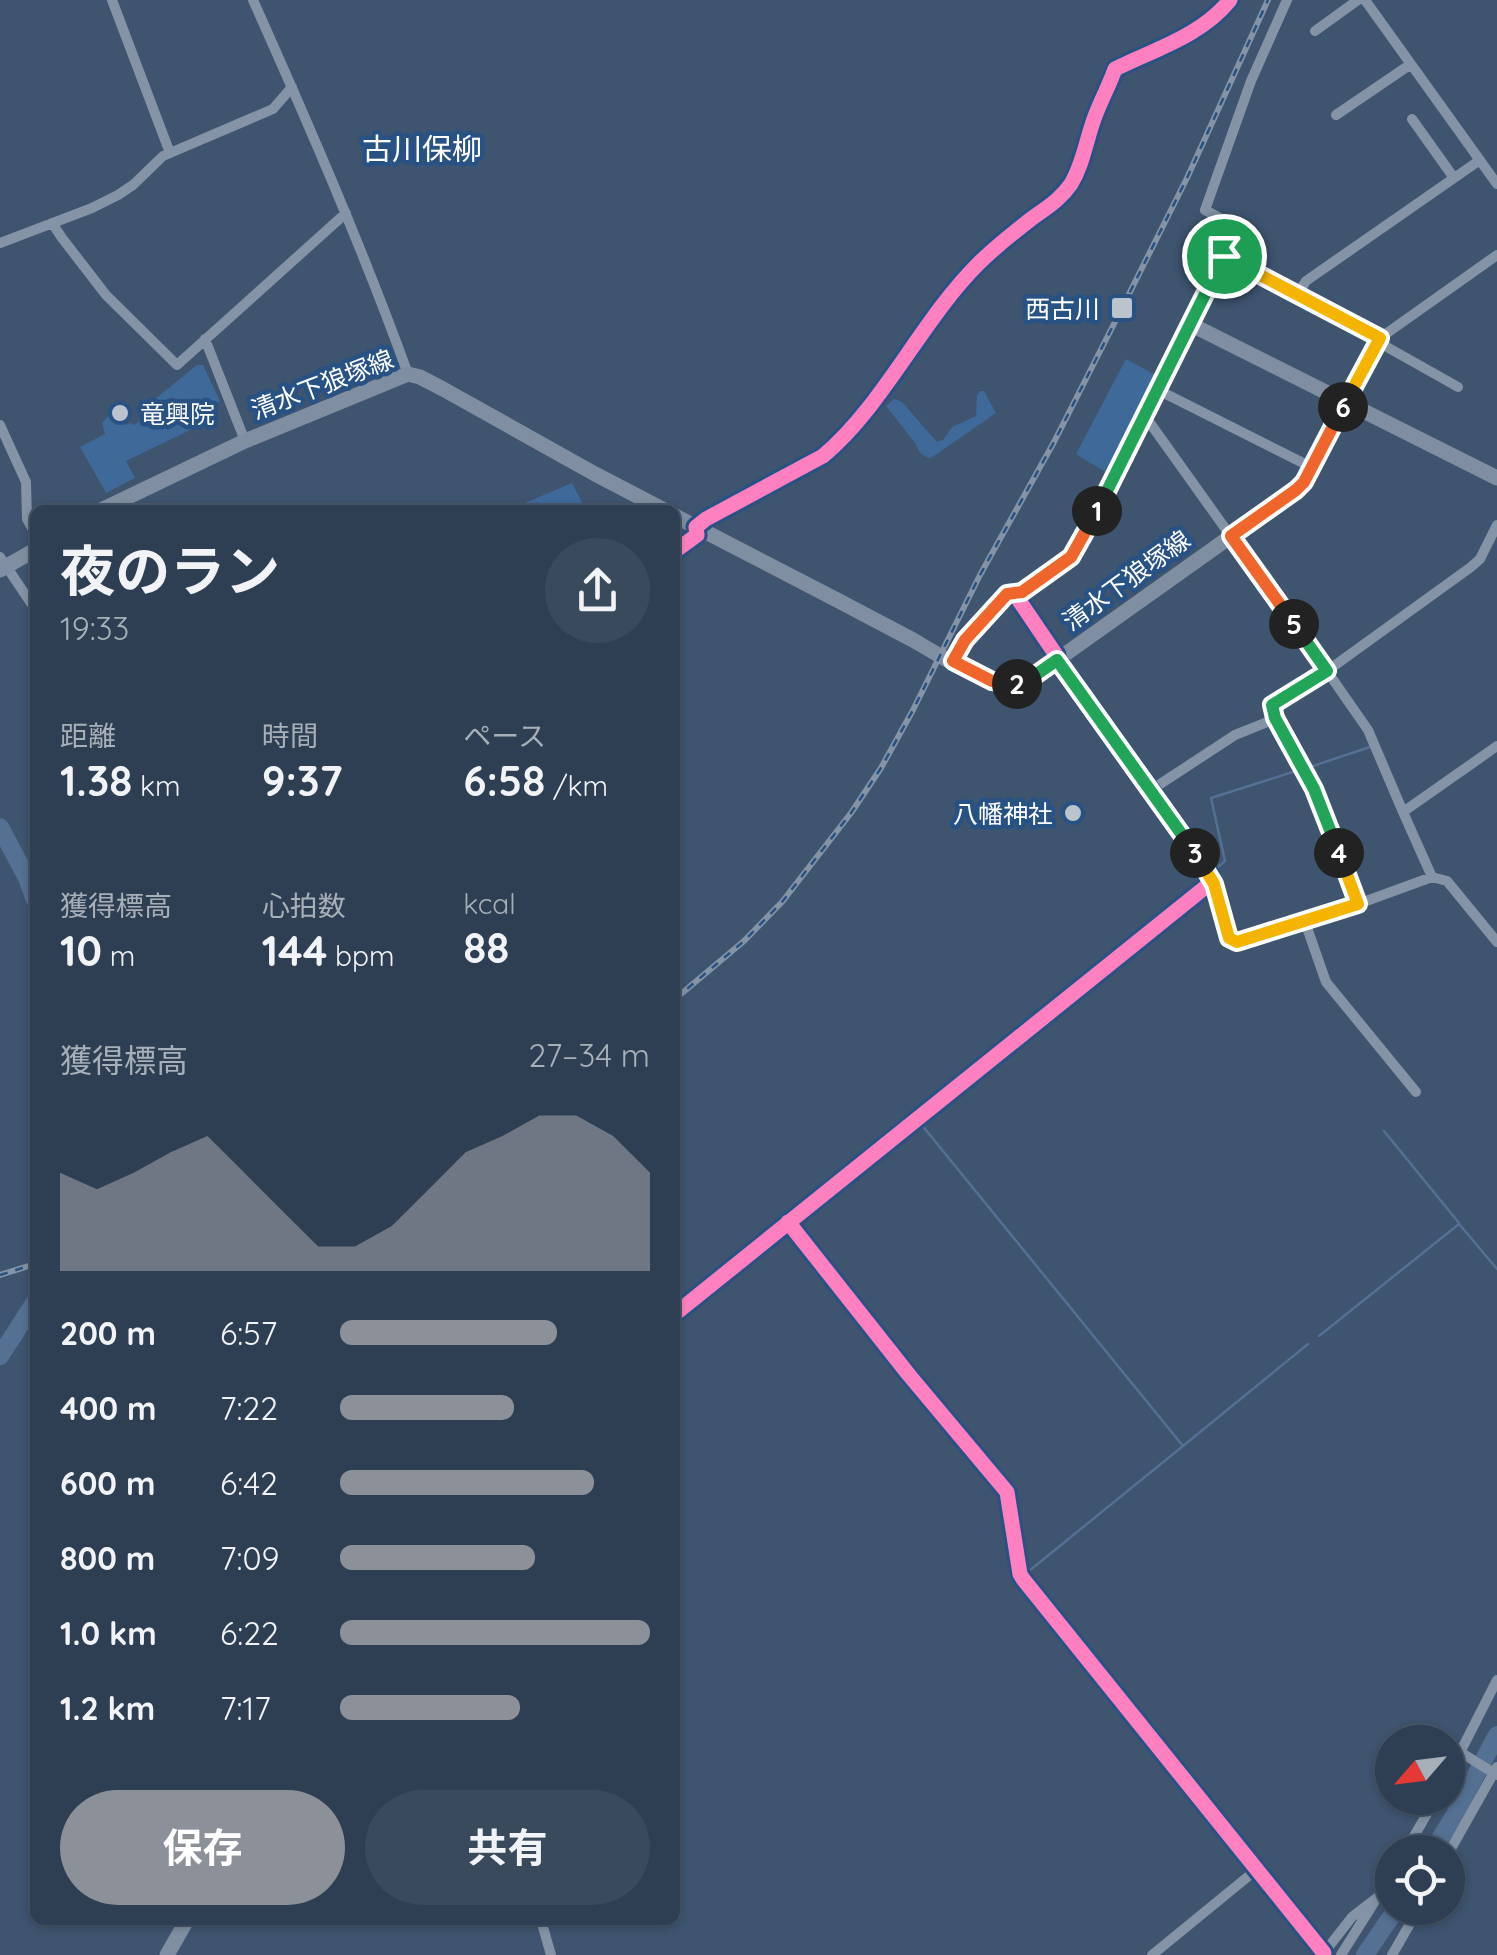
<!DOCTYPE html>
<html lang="ja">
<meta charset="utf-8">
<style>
:root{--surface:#2e3f53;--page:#3a4a5d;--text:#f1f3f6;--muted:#a7afb8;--line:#49586a;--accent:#8c9099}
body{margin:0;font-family:Quicksand,"Noto Sans JP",sans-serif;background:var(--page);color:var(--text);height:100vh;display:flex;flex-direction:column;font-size:38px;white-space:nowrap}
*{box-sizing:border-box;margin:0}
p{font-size:32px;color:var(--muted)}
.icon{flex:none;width:55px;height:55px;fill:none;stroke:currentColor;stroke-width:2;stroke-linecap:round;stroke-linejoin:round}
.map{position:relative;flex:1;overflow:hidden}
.sheet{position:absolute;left:30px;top:505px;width:650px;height:1420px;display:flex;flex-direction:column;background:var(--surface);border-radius:15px;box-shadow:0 2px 8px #0004,0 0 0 2px var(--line)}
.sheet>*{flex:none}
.needle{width:65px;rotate:242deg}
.tools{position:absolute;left:1375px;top:1725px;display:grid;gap:20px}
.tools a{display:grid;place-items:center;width:90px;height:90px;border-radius:50%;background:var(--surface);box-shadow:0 2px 8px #0004,0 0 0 2px var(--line);font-size:50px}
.pin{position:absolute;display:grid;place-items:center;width:85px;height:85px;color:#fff;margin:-42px;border:5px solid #fff;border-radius:50%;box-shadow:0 2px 10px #0007}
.km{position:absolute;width:50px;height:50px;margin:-25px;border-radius:50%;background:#222;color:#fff;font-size:28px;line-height:50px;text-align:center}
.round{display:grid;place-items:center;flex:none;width:105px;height:105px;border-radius:52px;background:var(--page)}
.head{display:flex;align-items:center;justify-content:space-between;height:170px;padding:0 30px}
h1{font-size:55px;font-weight:700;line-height:75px}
.figures{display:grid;grid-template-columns:repeat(3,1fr);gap:15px;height:170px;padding:10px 30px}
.figures div{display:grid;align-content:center}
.figures b{font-size:42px;font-weight:700}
.figures small{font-size:28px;font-weight:400}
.figures p{font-size:28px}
.chart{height:280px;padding:20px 30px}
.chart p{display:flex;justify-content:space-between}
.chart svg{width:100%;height:180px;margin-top:10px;fill:var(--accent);opacity:.7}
.button{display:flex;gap:20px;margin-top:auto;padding:20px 30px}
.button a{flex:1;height:115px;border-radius:60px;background:var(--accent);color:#fff;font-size:40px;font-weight:700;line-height:115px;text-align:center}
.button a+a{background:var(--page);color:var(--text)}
ul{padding:0 30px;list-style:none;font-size:32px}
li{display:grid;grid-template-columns:160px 120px 1fr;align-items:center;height:75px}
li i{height:25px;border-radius:12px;background:var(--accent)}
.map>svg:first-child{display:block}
.green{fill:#3e6999}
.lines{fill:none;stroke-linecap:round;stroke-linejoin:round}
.stream{stroke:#547092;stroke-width:2.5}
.river{stroke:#547092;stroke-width:18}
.street{stroke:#8493a5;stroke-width:10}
.secondary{stroke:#7f8fa1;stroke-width:15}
.rail-casing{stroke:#8493a5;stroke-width:6}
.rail{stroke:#295284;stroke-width:2.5;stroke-dasharray:8;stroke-linecap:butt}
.cycleway-casing{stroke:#295284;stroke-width:21}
.cycleway{stroke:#ff80c0;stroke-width:15}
.split-1-casing{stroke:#fff;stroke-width:20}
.split-2-casing{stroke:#fff;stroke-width:20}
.split-3-casing{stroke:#fff;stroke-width:20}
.split-4-casing{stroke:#fff;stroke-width:20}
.split-5-casing{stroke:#fff;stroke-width:20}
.split-6-casing{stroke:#fff;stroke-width:20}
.split-7-casing{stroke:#fff;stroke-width:20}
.split-1{stroke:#22a559;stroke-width:12}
.split-2{stroke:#f0652b;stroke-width:12}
.split-3{stroke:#22a559;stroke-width:12}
.split-4{stroke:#f5b400;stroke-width:12}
.split-5{stroke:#22a559;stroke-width:12}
.split-6{stroke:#f0652b;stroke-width:12}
.split-7{stroke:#f5b400;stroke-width:12}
.poi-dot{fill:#bbc3cd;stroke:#295284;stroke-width:4}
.labels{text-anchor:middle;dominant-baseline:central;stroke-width:9;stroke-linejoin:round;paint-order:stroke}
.poi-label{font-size:25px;fill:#fff;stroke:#295284;text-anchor:end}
.street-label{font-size:25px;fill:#fff;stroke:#295284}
.quarter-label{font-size:30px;fill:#fff;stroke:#295284}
</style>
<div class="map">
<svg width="1497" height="1955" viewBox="0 0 1497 1955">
<rect width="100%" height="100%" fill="#3e546f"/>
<path class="green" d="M 1126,359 L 1159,377 L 1110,475 L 1076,454 Z
M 197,365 L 203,365 L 220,401 L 202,409 L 207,422 L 126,461 L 135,478 L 106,493 L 80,447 L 105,434 L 102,423 L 113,411 L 125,425 L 130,423 L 134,425 L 159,405 L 155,399 Z
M 980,391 L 984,391 L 996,413 L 931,458 C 922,457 918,451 915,443 L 886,406 L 894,399 L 902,402 L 937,442 L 943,440 L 952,427 L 976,416 L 977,395 Z
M 572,483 L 586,510 L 508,510 Z"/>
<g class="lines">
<path class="stream" d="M 1307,768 L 1370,747
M 1217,868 L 1225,861 L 1211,798 L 1299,770
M 920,1125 L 921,1124 L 1183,1446 L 1308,1344
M 1384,1131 L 1459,1223
M 1319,1336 L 1459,1224 L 1497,1269
M 1029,1571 L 1183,1446"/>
<path class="river" d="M 0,827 L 27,878 L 35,900
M 0,1356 L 35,1302
M 1432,1852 L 1454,1816 L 1497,1735
M 1365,1955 L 1397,1908"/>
<path class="street" d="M 112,0 L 170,153
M 253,0 C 308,123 362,247 408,374
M 1365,0 L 1497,184
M 1315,31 L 1358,0
M 1336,115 L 1411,64
M 1412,119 L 1454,178
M 52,223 L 62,238 L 106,295 L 177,365 L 346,213
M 0,243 L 92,208 L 118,195 L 133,185 L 163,156 L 273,109 L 292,87
M 1224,256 L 1380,338
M 1297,295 L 1306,281 L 1480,160
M 205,339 L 245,441
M 1378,342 L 1458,387
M 1158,390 L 1313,468
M 1346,402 L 1380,338 L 1497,255
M 1145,416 L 1327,671 L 1272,705 L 1275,719 L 1314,789 L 1358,904
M 0,425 L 26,482 L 27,519 L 35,533
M 1497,525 L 1480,559 L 1471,567 L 1327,671 L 1368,730 L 1403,812 L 1497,746
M 675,551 L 697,535 L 696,527 L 706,519 L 823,456 C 883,406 921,321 978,264 C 994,248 1013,233 1031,219 C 1046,208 1060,200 1071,184 C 1083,164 1086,141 1094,119 C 1100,102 1109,86 1115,69 C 1155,49 1201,36 1230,0
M 0,557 L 35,609
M 1014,593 L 1056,655 L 1057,660
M 953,661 L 965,640 L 1007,594 L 1022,593 L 1071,557 L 1077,549 L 1238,228 L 1205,210 L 1251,81 L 1287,0
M 1151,790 L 1235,735 L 1275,719
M 1403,812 L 1432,877
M 1209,879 L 1214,884 L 1229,938 L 1233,942 L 1358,904 L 1432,877 L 1447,881 L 1497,942
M 1305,922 L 1326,982 L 1416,1092
M 788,1222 L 909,1375 L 1007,1492 L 1020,1574 L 1023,1579 L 1324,1953
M 1460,1752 L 1497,1775
M 1448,1776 L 1497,1680
M 1405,1852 L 1436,1798
M 1448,1854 L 1497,1767
M 541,1920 L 551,1955
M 1323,1954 L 1352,1917 L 1378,1897 L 1392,1873
M 1152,1955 L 1256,1870
M 1341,1955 L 1375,1901
M 1392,1955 L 1419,1908"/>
<path class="secondary" d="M 1190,324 L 1497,478
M 101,510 L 245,441 L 408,374 L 420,377 L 443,389 L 595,474 L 664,510
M 675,516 C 754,557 834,598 913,640 C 935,653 986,685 1010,684 C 1028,684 1043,670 1057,660 L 1296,490 L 1313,468 L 1346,402
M 0,570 L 35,550
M 675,1314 L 1208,885 L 1209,872 L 1057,660
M 167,1955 L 187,1920"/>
<defs>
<path id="rail" d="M 675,999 L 744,941 L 782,902 L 851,813 L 881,768 L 913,710 L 980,575 L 1054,442 L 1122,308 L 1187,178 L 1268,0
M 0,1275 L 35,1264"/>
</defs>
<use href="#rail" class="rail-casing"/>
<use href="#rail" class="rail"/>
<defs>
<path id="cycleway" d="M 675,551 L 697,535 L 696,527 L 706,519 L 823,456 C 883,406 921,321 978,264 C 994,248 1013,233 1031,219 C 1046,208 1060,200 1071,184 C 1083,164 1086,141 1094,119 C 1100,102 1109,86 1115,69 C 1155,49 1201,36 1230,0
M 788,1222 L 909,1375 L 1007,1492 L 1020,1574 L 1023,1579 L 1324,1953
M 675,1314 L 1208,885 L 1209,872 L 1057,660 L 1056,655 L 1014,593"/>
</defs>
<use href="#cycleway" class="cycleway-casing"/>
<use href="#cycleway" class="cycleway"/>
</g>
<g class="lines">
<defs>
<path id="split-1" d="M 1097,511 L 1224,256"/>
<path id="split-2" d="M 1017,684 L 992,681 L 953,661 L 965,640 L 1007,594 L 1022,592 L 1071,557 L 1097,511"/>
<path id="split-3" d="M 1017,684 L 1027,681 L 1057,660 L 1195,853"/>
<path id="split-4" d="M 1195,853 L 1214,884 L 1229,938 L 1237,942 L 1358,904 L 1339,853"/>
<path id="split-5" d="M 1294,624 L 1327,671 L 1272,705 L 1275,718 L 1314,789 L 1339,853"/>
<path id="split-6" d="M 1294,624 L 1231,536 L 1296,490 L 1304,482 L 1343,407"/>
<path id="split-7" d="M 1224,256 L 1380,338 L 1343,407"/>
</defs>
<use href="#split-1" class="split-1-casing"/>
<use href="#split-2" class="split-2-casing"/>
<use href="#split-3" class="split-3-casing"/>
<use href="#split-4" class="split-4-casing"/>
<use href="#split-5" class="split-5-casing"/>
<use href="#split-6" class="split-6-casing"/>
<use href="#split-7" class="split-7-casing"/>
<use href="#split-1" class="split-1"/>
<use href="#split-2" class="split-2"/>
<use href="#split-3" class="split-3"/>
<use href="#split-4" class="split-4"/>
<use href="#split-5" class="split-5"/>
<use href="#split-6" class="split-6"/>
<use href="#split-7" class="split-7"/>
</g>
<g class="poi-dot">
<rect x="1110" y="296" width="24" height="24" rx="5"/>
<circle cx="120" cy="413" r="10"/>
<circle cx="1073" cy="813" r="10"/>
</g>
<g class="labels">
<g class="poi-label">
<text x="1100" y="308">西古川</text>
<text x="140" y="413" text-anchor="start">竜興院</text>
<text x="1053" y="813">八幡神社</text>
</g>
<g class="street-label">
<text transform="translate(322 384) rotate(-21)">清水下狼塚線</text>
<text transform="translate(1126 580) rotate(-36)">清水下狼塚線</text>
</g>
<g class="quarter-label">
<text x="422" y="149">古川保柳</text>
</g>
</g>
</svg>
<div class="tools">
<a><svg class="needle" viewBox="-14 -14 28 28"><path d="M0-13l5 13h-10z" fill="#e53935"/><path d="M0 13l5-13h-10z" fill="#a7afb8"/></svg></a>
<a><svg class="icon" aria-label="locate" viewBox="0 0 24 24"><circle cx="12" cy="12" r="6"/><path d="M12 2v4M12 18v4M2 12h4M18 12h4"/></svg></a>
</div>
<div class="pin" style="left:1224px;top:256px;background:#1e9e55"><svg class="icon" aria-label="arrive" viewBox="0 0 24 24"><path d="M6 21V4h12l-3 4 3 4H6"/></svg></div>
<b class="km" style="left:1097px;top:511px">1</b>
<b class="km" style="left:1017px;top:684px">2</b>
<b class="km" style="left:1195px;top:853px">3</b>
<b class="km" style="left:1339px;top:853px">4</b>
<b class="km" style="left:1294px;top:624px">5</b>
<b class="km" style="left:1343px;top:407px">6</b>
<section class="sheet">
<div class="head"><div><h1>夜のラン</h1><p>19:33</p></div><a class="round"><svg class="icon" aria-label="share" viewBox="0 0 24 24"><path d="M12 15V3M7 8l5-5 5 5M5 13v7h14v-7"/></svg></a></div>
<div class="figures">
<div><p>距離</p><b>1.38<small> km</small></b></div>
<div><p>時間</p><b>9:37</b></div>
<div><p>ペース</p><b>6:58<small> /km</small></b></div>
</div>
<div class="figures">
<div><p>獲得標高</p><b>10<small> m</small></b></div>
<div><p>心拍数</p><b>144<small> bpm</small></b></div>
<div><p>kcal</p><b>88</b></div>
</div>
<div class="chart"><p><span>獲得標高</span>27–34 m</p>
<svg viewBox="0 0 160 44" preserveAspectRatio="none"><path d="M0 44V20L10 24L20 20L30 15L40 11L50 20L60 29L70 38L80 38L90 33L100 24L110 15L120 11L130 6L140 6L150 11L160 20V44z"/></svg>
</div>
<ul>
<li><b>200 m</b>6:57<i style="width:70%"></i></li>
<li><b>400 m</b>7:22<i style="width:56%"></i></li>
<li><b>600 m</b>6:42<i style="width:82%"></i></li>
<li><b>800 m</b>7:09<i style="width:63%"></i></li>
<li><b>1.0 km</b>6:22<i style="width:100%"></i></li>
<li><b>1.2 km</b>7:17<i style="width:58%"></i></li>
</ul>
<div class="button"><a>保存</a><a>共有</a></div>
</section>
</div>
